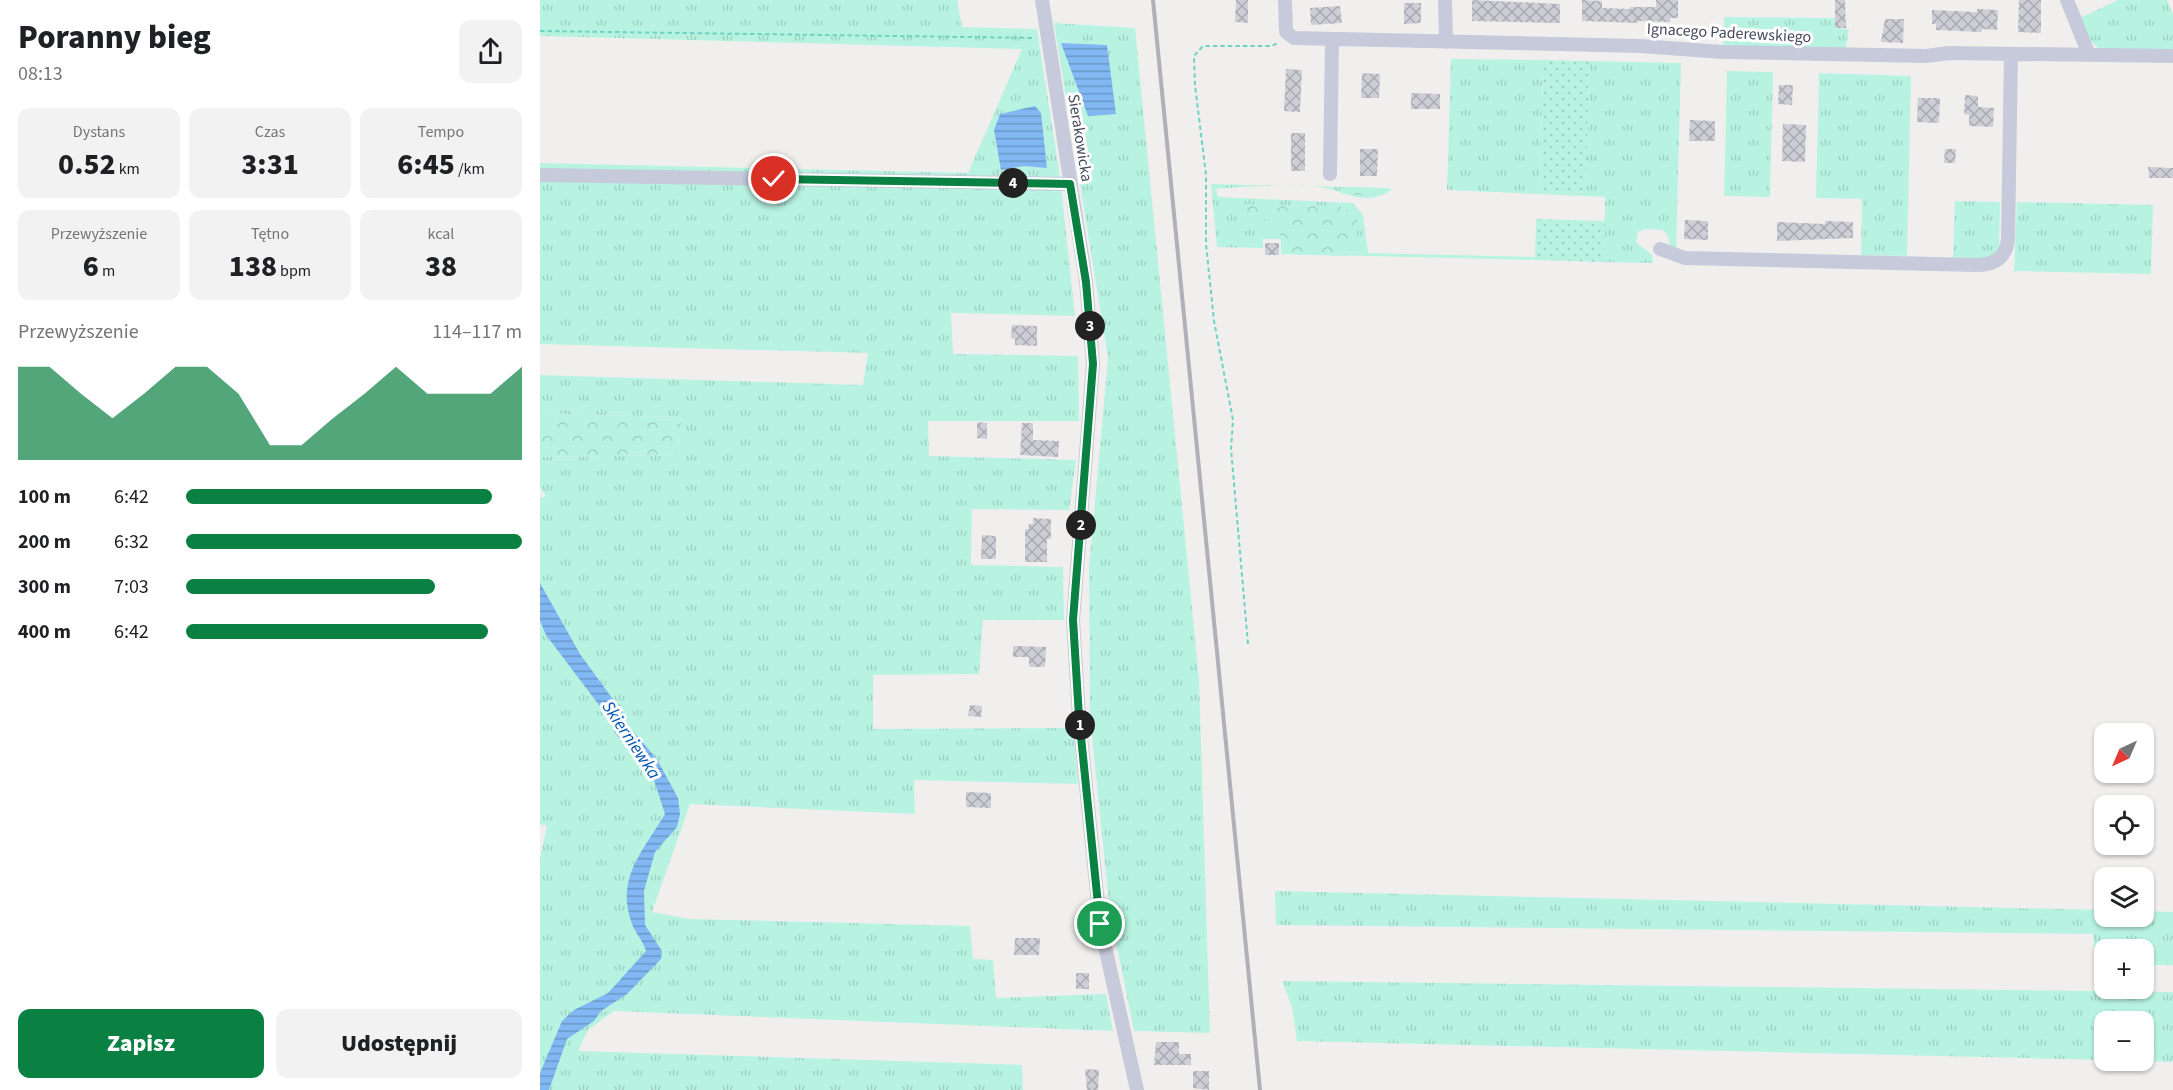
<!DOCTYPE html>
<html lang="pl">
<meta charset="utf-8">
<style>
:root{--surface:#fff;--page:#f2f2f2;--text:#202124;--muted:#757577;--accent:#0b8043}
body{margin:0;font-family:"Source Sans 3",sans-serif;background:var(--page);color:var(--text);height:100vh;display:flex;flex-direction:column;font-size:22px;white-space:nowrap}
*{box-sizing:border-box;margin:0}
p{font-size:20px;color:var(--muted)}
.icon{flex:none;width:33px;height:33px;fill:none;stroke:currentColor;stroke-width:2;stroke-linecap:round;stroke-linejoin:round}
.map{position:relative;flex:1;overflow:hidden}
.sheet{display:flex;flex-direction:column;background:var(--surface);width:540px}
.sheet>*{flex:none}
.needle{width:39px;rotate:224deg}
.fabs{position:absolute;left:1554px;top:723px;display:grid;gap:12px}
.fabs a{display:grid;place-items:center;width:60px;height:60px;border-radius:12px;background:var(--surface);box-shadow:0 2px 4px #0004;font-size:30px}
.pin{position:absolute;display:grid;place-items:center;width:51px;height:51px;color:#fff;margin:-26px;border:3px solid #fff;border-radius:50%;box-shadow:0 2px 6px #0007}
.km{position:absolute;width:30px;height:30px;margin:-15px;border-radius:50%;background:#222;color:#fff;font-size:16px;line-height:30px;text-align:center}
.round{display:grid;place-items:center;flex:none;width:63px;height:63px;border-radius:12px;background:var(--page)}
.overview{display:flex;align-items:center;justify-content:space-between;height:102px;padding:0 18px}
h1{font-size:33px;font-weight:800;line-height:45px}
.stats{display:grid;grid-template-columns:repeat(3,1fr);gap:9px;height:102px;padding:6px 18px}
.stats div{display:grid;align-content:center;border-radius:12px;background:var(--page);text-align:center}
.stats b{font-size:30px;font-weight:800}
.stats small{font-size:16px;font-weight:400}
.stats p{font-size:16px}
.chart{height:168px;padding:12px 18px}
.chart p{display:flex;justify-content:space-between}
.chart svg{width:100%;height:108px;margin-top:6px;fill:var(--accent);opacity:.7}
.cta{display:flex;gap:12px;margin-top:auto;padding:12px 18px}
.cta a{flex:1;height:69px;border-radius:12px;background:var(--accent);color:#fff;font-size:24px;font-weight:800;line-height:69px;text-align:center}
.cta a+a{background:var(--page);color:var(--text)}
ul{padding:0 18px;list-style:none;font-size:20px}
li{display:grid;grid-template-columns:96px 72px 1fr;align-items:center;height:45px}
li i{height:15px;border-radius:8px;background:var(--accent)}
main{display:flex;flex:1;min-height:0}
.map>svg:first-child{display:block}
.grass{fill:url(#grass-tufts)}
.forest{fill:url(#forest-crowns)}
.park{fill:url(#park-dots)}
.water{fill:url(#water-rules)}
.building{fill:url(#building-cross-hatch)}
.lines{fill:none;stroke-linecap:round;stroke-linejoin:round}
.path{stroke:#6dd3c2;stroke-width:2;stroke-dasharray:4.5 3;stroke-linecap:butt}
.minor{stroke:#c6cada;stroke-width:14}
.rail{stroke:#b0b0b9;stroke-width:4}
.route-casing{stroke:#fff;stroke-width:12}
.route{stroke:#0b8043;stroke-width:8}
.labels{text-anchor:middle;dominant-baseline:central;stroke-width:6;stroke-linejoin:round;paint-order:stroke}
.street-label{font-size:16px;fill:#454a5d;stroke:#fff}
.water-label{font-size:18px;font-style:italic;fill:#0055b5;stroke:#fff}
</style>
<main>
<section class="sheet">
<div class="overview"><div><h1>Poranny bieg</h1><p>08:13</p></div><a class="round"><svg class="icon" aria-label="share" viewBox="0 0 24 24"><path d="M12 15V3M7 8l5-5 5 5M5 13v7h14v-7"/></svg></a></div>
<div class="stats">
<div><p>Dystans</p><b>0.52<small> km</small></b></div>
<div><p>Czas</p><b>3:31</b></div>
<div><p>Tempo</p><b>6:45<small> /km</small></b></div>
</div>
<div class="stats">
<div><p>Przewyższenie</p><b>6<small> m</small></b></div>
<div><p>Tętno</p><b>138<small> bpm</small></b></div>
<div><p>kcal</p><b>38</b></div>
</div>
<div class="chart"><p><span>Przewyższenie</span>114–117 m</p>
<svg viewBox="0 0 160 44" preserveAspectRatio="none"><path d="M0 44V6L10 6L20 17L30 27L40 17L50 6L60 6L70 17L80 38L90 38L100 27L110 17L120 6L130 17L140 17L150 17L160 6V44z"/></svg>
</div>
<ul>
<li><b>100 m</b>6:42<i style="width:91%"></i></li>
<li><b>200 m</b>6:32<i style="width:100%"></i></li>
<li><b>300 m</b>7:03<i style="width:74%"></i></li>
<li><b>400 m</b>6:42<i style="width:90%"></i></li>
</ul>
<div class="cta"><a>Zapisz</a><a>Udostępnij</a></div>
</section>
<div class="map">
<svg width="1633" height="1090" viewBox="0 0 1633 1090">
<defs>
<pattern id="grass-tufts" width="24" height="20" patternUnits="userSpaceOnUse" patternTransform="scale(1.5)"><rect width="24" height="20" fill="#b8f3e1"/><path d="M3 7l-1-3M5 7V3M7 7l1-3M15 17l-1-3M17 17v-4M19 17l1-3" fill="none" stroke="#a0d2c3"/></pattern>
<pattern id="forest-crowns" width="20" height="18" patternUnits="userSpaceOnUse" patternTransform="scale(1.5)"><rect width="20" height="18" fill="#b8f3e1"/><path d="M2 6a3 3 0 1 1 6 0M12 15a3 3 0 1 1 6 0" fill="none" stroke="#a0d2c3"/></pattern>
<pattern id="park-dots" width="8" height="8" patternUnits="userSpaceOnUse" patternTransform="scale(1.5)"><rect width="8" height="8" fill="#b8f3e1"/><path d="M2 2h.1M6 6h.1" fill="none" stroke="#a0d2c3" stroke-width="1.8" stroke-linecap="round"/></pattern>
<pattern id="water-rules" width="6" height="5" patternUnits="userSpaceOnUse" patternTransform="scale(1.5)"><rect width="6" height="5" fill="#81b7f3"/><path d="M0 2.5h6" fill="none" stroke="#6b97c8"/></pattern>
<pattern id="building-cross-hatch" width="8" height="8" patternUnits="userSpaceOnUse" patternTransform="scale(1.5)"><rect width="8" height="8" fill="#cdced6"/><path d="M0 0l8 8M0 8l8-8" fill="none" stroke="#a8a9b1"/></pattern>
</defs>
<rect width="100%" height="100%" fill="#f1efee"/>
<path class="grass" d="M 0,0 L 417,0 L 422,27 L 497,29 L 520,177 L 535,316 L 411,313 L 413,354 L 538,356 L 539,421 L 388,421 L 389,456 L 536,460 L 529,510 L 432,509 L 431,565 L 523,567 L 524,620 L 443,620 L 439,674 L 333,675 L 333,729 L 533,728 L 538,784 L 374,780 L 375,814 L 150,804 L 112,912 L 149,919 L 430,926 L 433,959 L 453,960 L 456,998 L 566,994 L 573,1031 L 74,1011 L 48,1030 L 38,1051 L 482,1065 L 483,1090 L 0,1090 L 0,858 L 7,826 L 0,824 L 0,498 L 6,496 L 0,488 L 0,457 L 138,455 L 142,417 L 0,414 L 0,375 L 323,385 L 328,353 L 0,344 L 0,163 L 428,173 L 482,49 L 0,36 Z
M 1578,0 L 1627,0 L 1633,14 L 1633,51 L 1562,50 C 1549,43 1546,31 1540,18 Z
M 1184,17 L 1295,18 L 1295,28 L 1309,29 L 1305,51 L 1183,47 Z
M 514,23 L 595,28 L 659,679 L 670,1033 L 594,1031 L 570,912 L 550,717 L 549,568 L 568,358 Z
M 911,59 L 1003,60 L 1000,191 L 1046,193 L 1049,61 L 1141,63 L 1136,251 L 1130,246 L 1128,236 L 1123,230 L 1105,229 L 1098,232 L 1096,242 L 1112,255 L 1113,263 L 1064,262 L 1065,197 L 907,190 Z
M 1187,71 L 1233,72 L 1230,197 L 1184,196 Z
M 1279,73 L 1371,76 L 1367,256 L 1321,255 L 1322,199 L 1276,198 Z
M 671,184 L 844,188 L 853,189 C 825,209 805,190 778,187 C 753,184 702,186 676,189 L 678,197 L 813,203 L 823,215 L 828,253 L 995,257 L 995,260 L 741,254 L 741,239 L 723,239 L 723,248 L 677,247 Z
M 1415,201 L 1460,202 L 1459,249 L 1449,258 L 1413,258 Z
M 1477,202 L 1613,205 L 1611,274 L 1474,271 Z
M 735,891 L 1564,910 L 1564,916 L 1604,916 L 1604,911 L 1633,912 L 1633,965 L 1604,965 L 1604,950 L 1564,950 L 1564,965 L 1555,965 L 1553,934 L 736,925 Z
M 742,981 L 1633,992 L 1633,1062 L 1587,1061 L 1604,1060 L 1604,1022 L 1564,1022 L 1564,1060 L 757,1041 L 752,1007 Z"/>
<path class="forest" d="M 805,187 L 844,188 L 848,191 C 835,197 817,196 803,194 L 801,189 Z
M 698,204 L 797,206 C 829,216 818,233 806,256 L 741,254 C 742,212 730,221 693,216 L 690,209 Z
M 0,414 L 142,417 L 138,455 L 0,457 Z"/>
<path class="park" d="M 1003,60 L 1049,61 L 1046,193 L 1000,192 Z
M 996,219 L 1065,221 L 1064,262 L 995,260 Z"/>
<path class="water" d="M 521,43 L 567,45 L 576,114 L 548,116 Z
M 495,106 L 501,113 L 507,168 L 484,166 L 461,170 L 454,130 L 460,114 Z
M 0,583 L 40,654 L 72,698 L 81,706 L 85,722 L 117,759 L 138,798 L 140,814 L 137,827 L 115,852 L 104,891 L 105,925 L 122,951 L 121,959 L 87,994 L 61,1011 L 54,1021 L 27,1039 L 9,1090 L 0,1090 L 0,1073 L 22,1021 L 34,1010 L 68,993 L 106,951 C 103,940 94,932 91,921 C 76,877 104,850 125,814 L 114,780 L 75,733 L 68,717 L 6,635 L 0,621 Z"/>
<path class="building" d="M 696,0 L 708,0 L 708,23 L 695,22 Z
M 932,0 L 1020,4 L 1020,23 L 932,21 Z
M 1042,0 L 1062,1 L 1062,8 L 1090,9 L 1090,7 L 1116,7 L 1116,0 L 1138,0 L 1138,18 L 1130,18 L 1130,22 L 1098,21 L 1098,23 L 1042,21 Z
M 1295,0 L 1305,0 L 1306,28 L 1295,28 Z
M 1479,0 L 1501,0 L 1501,33 L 1478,32 Z
M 864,3 L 881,3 L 881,23 L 864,24 Z
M 800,6 L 802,23 L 771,25 L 770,8 Z
M 1437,9 L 1458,10 L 1457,30 L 1442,29 L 1442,32 L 1396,30 L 1396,24 L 1392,24 L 1392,10 L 1437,12 Z
M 1345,19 L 1364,19 L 1363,43 L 1341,42 Z
M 746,69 L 762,70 L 760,112 L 744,111 Z
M 822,73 L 840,74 L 839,98 L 821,98 Z
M 1239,85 L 1253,85 L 1252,105 L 1238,104 Z
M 871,93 L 900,94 L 900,109 L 871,109 Z
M 1425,95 L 1438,96 L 1438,107 L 1454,108 L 1453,127 L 1429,126 L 1429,115 L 1424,114 Z
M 1378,98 L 1400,98 L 1399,123 L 1377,122 Z
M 1150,120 L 1175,121 L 1175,141 L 1149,141 Z
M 1243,124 L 1266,125 L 1265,162 L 1242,161 Z
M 751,133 L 765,133 L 765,171 L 751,171 Z
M 820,149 L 838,149 L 837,176 L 820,176 Z
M 1405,149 L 1416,149 L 1415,163 L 1404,163 Z
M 1608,167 L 1633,168 L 1633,178 L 1609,178 Z
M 1145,220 L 1168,221 L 1168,240 L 1144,239 Z
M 1285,221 L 1313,222 L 1313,238 L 1237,241 L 1237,222 L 1285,224 Z
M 725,243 L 739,243 L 739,255 L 725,255 Z
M 472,325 L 497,326 L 497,346 L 475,345 L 475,339 L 471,338 Z
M 437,422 L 447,423 L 447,439 L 437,438 Z
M 482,423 L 493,423 L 493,440 L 519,441 L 518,457 L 480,455 Z
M 493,518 L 511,519 L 511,539 L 507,539 L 507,562 L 485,562 L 485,529 L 488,529 L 489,524 L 493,524 Z
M 442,535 L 456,536 L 456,559 L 441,559 Z
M 473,646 L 506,647 L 505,667 L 489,667 L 489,657 L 473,657 Z
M 430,705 L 442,706 L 441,717 L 428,716 Z
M 426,792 L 451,793 L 451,808 L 426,807 Z
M 475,938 L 500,938 L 499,955 L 474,955 Z
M 536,973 L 549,973 L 549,989 L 536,989 Z
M 616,1042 L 639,1042 L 639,1054 L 651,1054 L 651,1065 L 614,1065 Z
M 545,1069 L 559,1070 L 558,1090 L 547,1090 Z
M 653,1071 L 669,1071 L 669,1090 L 653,1088 Z"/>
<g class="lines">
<path class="path" d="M 0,31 L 495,38
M 708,644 L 691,449 L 693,420 L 674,321 L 666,244 L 666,175 L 655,85 L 654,56 L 663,46 L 732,46 L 739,42"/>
<path class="minor" d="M 502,0 L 546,281 L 553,364 L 533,620 L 539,717 L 560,924 L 597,1090
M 745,0 L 746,32 L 754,38 L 1100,46 L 1183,52 L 1386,56 L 1409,53 L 1633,56
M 905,0 L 906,42
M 1527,0 L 1549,55
M 790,174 L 792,40
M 0,175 L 530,184
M 1120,249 L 1145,258 L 1436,265 C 1454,265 1466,258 1468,239 L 1471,54"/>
<path class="rail" d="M 613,0 L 720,1090"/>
</g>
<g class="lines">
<defs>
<path id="route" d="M 234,179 L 530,184 L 546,282 L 553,364 L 533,620 L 539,717 L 560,924"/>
</defs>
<use href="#route" class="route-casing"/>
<use href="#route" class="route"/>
</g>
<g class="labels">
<g class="street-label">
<text transform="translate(1189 33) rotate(3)">Ignacego Paderewskiego</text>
<text transform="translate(540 138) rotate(81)">Sierakowicka</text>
</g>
<g class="water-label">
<text transform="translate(91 740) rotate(56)">Skierniewka</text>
</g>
</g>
</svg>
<div class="fabs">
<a><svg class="needle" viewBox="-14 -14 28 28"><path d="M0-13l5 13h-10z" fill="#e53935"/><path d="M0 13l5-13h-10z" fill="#757577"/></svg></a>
<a><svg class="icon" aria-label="locate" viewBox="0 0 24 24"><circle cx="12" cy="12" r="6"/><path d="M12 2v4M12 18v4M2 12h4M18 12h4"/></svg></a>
<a><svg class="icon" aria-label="layers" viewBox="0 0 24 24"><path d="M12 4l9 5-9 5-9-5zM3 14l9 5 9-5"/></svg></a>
<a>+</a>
<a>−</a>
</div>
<div class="pin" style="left:560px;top:924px;background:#1e9e55"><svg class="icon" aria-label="arrive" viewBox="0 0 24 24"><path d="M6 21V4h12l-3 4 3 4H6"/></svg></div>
<div class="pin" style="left:234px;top:179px;background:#d93025"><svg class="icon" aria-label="check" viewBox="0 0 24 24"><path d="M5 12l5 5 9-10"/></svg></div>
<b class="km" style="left:540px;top:725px">1</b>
<b class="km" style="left:541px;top:525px">2</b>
<b class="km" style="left:550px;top:326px">3</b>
<b class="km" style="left:473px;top:183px">4</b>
</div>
</main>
